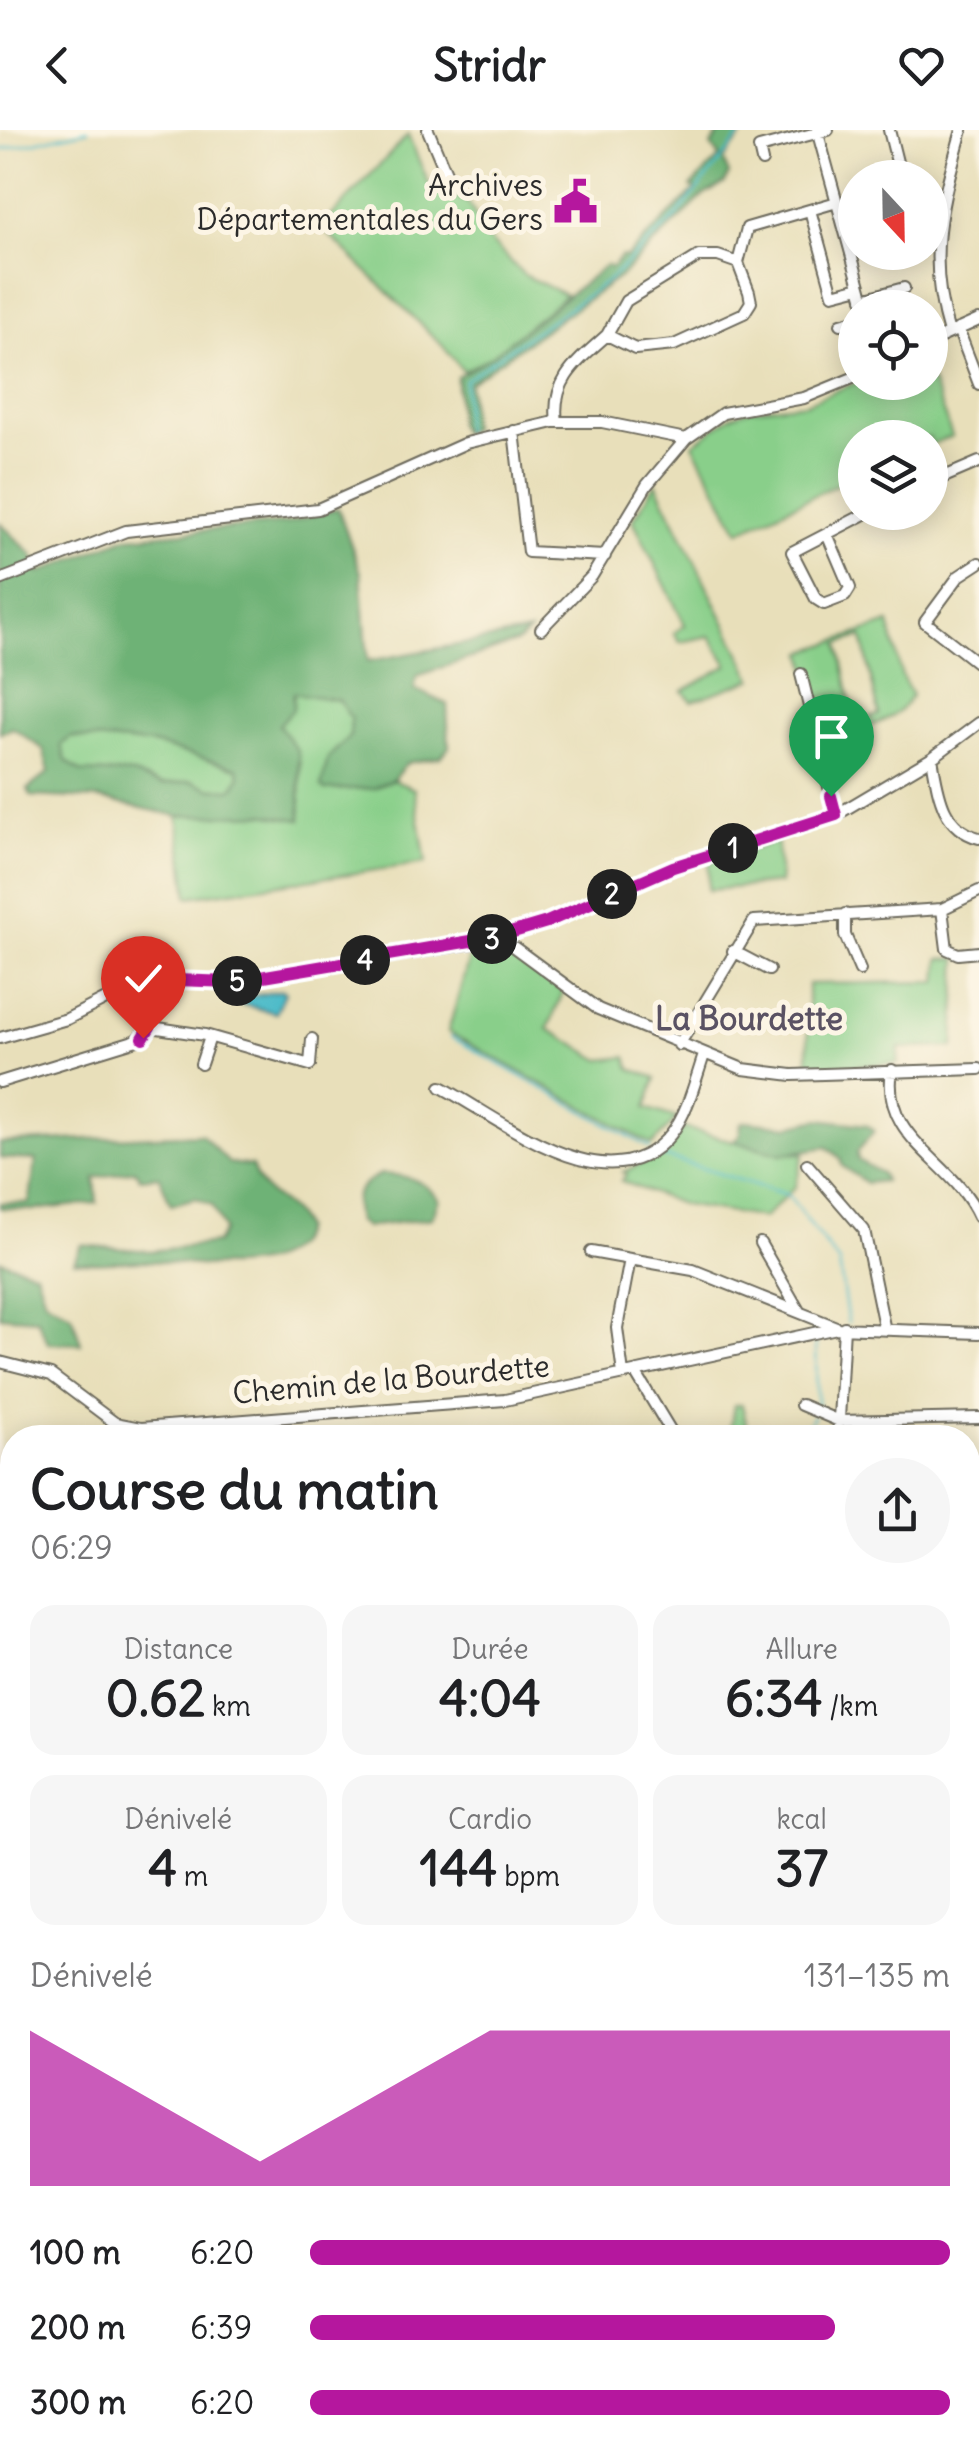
<!DOCTYPE html>
<html lang="fr">
<meta charset="utf-8">
<style>
:root{--surface:#fff;--page:#f6f6f6;--text:#202124;--muted:#757577;--accent:#b5179e}
body{margin:0;font-family:Delius,sans-serif;background:var(--page);color:var(--text);height:100vh;display:flex;flex-direction:column;font-size:38px;white-space:nowrap}
*{box-sizing:border-box;margin:0}
p{font-size:32px;color:var(--muted)}
.icon{flex:none;width:55px;height:55px;fill:none;stroke:currentColor;stroke-width:2;stroke-linecap:round;stroke-linejoin:round}
.map{position:relative;flex:1;overflow:hidden}
.drawer{position:absolute;left:0px;top:1295px;width:980px;height:1035px;display:flex;flex-direction:column;background:var(--surface);border-radius:40px 40px 0 0;box-shadow:0 5px 25px #0003}
.drawer>*{flex:none}
.needle{width:65px;rotate:158deg}
.tools{position:absolute;left:838px;top:30px;display:grid;gap:20px}
.tools a{display:grid;place-items:center;width:110px;height:110px;border-radius:50%;background:var(--surface);box-shadow:0 5px 25px #0003;font-size:50px}
.pin{position:absolute;display:grid;place-items:center;width:85px;height:85px;color:#fff;margin:-102px -42px;border-radius:50% 50% 50% 0;rotate:-45deg;box-shadow:0 0 10px #0007}
.pin .icon{rotate:45deg}
.km{position:absolute;width:50px;height:50px;margin:-25px;border-radius:50%;background:#222;color:#fff;font-size:28px;line-height:50px;text-align:center}
.round{display:grid;place-items:center;flex:none;width:105px;height:105px;border-radius:52px;background:var(--page)}
.head{display:flex;align-items:center;justify-content:space-between;height:170px;padding:0 30px}
h1{font-size:55px;font-weight:700;line-height:75px}
.figures{display:grid;grid-template-columns:repeat(3,1fr);gap:15px;height:170px;padding:10px 30px}
.figures div{display:grid;align-content:center;border-radius:25px;background:var(--page);text-align:center}
.figures b{font-size:50px;font-weight:700}
.figures small{font-size:28px;font-weight:400}
.figures p{font-size:28px}
.chart{height:280px;padding:20px 30px}
.chart p{display:flex;justify-content:space-between}
.chart svg{width:100%;height:180px;margin-top:10px;fill:var(--accent);opacity:.7}
ul{padding:0 30px;list-style:none;font-size:32px}
li{display:grid;grid-template-columns:160px 120px 1fr;align-items:center;height:75px}
li i{height:25px;border-radius:12px;background:var(--accent)}
header{display:flex;justify-content:space-between;align-items:center;height:130px;padding:0 30px;background:var(--surface);font-size:45px;font-weight:700}
.map>svg:first-child{display:block}
.green{fill:#89cf8a;stroke:#5a7d5a;stroke-width:2.5;fill-rule:evenodd}
.forest{fill:#6eb276;stroke:#4c6e50;stroke-width:2.5;fill-rule:evenodd}
.water{fill:#4fbcc9;stroke:#3d747a;stroke-width:2.5}
.lines{fill:none;stroke-linecap:round;stroke-linejoin:round}
.stream{stroke:#4fbcc9;stroke-width:2.5}
.minor-casing{stroke:#6d6a5d;stroke-width:14}
.major-casing{stroke:#6d6a5d;stroke-width:18}
.minor{stroke:#fff;stroke-width:10}
.major{stroke:#f6be87;stroke-width:14}
.rail{stroke:#2b2b2b;stroke-width:2.5;stroke-dasharray:15 8;stroke-linecap:butt}
.route-casing{stroke:#fff;stroke-width:20}
.route{stroke:#b5179e;stroke-width:12}
.labels{text-anchor:middle;dominant-baseline:central;stroke-width:10;stroke-linejoin:round;paint-order:stroke}
.poi-label{font-size:30px;fill:#2b2b2b;stroke:#fcf5e5;text-anchor:end}
.street-label{font-size:30px;fill:#2b2b2b;stroke:#fcf5e5}
.neighbourhood-label{font-size:32px;font-weight:bold;fill:#5a5263;stroke:#fcf5e5}
</style>
<header><svg class="icon" aria-label="back" viewBox="0 0 24 24"><path d="M15 5l-7 7 7 7"/></svg>Stridr<svg class="icon" aria-label="heart" viewBox="0 0 24 24"><path d="M12 20l-8-8c-3-5 5-10 8-4 3-6 11-1 8 4z"/></svg></header>
<div class="map">
<svg width="979" height="2330" viewBox="0 0 979 2330">
<rect width="100%" height="100%" fill="#fcf5e5"/>
<filter id="ink" filterUnits="userSpaceOnUse"><feTurbulence type="fractalNoise" baseFrequency=".01" numOctaves="2"/><feDisplacementMap in="SourceGraphic" scale="20" xChannelSelector="R" yChannelSelector="G"/><feConvolveMatrix kernelMatrix="1 2 1 2 8 2 1 2 1" color-interpolation-filters="sRGB"/></filter>
<filter id="wash" filterUnits="userSpaceOnUse"><feTurbulence type="fractalNoise" baseFrequency=".0048" numOctaves="4" result="noise"/><feDisplacementMap in="SourceGraphic" scale="40" xChannelSelector="R" yChannelSelector="G"/><feGaussianBlur stdDeviation="2.25" result="paint"/><feColorMatrix in="noise" values="0 0 0 0 0 0 0 0 0 0 0 0 0 0 0 0 0 1.4 0 .05"/><feComposite in="paint" operator="in"/></filter>
<g filter="url(#wash)">
<rect width="100%" height="100%" fill="#e8dfba"/>
<path class="green" d="M 408,5 L 429,54 L 467,71 L 490,111 L 524,145 L 566,165 L 492,226 L 463,241 L 442,215 L 321,97 Z
M 930,247 L 952,306 L 930,315 L 930,308 L 855,308 L 855,346 L 739,401 L 693,314 L 731,286 L 752,279 L 806,273 L 855,253 L 930,252 Z
M 656,353 L 753,549 L 692,571 L 683,561 L 728,535 L 710,506 L 680,512 L 674,503 L 685,495 L 633,390 Z
M 889,493 L 902,547 L 912,565 C 895,596 856,599 823,608 L 804,522 ZM 862,506 L 879,585 L 855,592 L 839,514 Z
M 293,562 L 338,570 L 351,588 L 350,606 L 328,628 L 325,660 L 373,658 L 393,650 L 414,659 L 426,733 L 188,767 L 178,686 L 263,684 L 301,690 L 300,632 L 279,595 Z
M 70,607 L 153,614 L 239,638 L 240,647 L 232,659 L 211,659 L 192,651 L 161,655 L 133,644 L 81,642 L 66,631 L 61,615 Z
M 777,711 L 780,753 L 708,760 L 709,732 Z
M 497,815 L 563,862 L 548,899 L 601,930 L 627,927 L 631,939 L 656,948 L 646,978 L 677,988 L 652,1015 L 448,902 L 472,818 Z
M 958,828 L 954,917 L 899,918 L 898,933 L 808,939 L 808,854 L 938,852 L 940,829 Z
M 684,998 L 782,1024 L 804,1023 L 795,1057 L 764,1088 L 683,1075 L 621,1051 L 627,1044 L 623,1042 L 655,1027 Z
M 734,1275 L 742,1275 L 749,1305 L 758,1307 L 729,1307 Z
M 968,1439 L 979,1450 L 979,1484 L 968,1492 Z
M 968,1507 L 971,1512 L 979,1507 L 979,1598 L 968,1593 Z"/>
<path class="forest" d="M 722,0 L 747,0 L 723,30 L 729,44 L 725,53 L 704,65 L 622,145 L 469,253 L 471,299 L 462,303 L 458,295 L 457,247 L 492,226 L 606,135 L 611,138 L 622,126 L 626,128 L 695,60 L 691,57 L 720,27 L 711,16 Z
M 338,378 L 361,443 L 368,531 L 529,502 L 518,512 L 417,546 L 414,559 L 447,574 L 449,617 L 441,627 L 407,633 L 393,650 L 374,658 L 325,660 L 321,657 L 328,628 L 350,606 L 351,588 L 338,570 L 294,563 L 293,579 L 279,595 L 298,622 L 301,690 L 263,684 L 178,686 L 99,669 L 31,666 L 28,659 L 49,642 L 43,619 L 13,598 L 0,603 L 0,393 L 33,425 L 39,443 L 127,407 L 288,393 ZM 71,607 L 153,614 L 238,638 L 240,647 L 232,659 L 211,659 L 192,651 L 161,655 L 133,644 L 81,642 L 66,631 L 61,615 Z
M 818,989 L 867,995 L 874,1001 L 857,1022 L 858,1030 L 881,1043 L 884,1051 L 866,1053 L 842,1036 L 840,1028 L 827,1017 L 782,1024 L 732,1011 L 739,1007 L 741,993 L 746,991 L 790,996 Z
M 201,1004 L 229,1033 L 252,1036 C 265,1075 289,1065 303,1099 C 286,1155 186,1131 144,1131 C 119,1130 98,1135 74,1131 L 81,1115 L 150,1121 L 216,1113 L 224,1100 L 212,1075 L 195,1068 L 171,1075 L 159,1046 L 140,1048 L 135,1040 L 95,1048 L 97,1073 L 32,1080 L 0,1078 L 0,1073 L 29,1073 L 36,1030 L 0,1028 L 0,1013 Z
M 381,1044 C 407,1045 422,1049 439,1069 L 432,1088 L 366,1097 L 357,1091 C 351,1065 358,1055 381,1044 Z
M 0,1130 L 36,1142 L 45,1170 L 72,1185 L 81,1214 L 48,1213 L 37,1189 L 0,1186 Z
M 968,1611 L 979,1616 L 977,1690 L 968,1688 Z
M 270,2318 L 289,2318 L 291,2330 L 243,2330 Z"/>
<path class="water" d="M 282,860 L 285,863 L 276,883 L 228,871 Z"/>
<g class="lines">
<path class="stream" d="M 0,20 L 88,0
M 464,301 L 465,250 L 609,150 L 675,88 L 745,0
M 451,907 L 650,1018
M 659,1025 L 788,1065 L 839,1133 L 848,1193
M 816,1209 L 817,1277
M 803,1308 L 813,1286
M 968,1527 L 979,1528
M 968,1661 L 979,1653"/>
</g>
</g>
<g filter="url(#ink)">
<g class="lines">
<defs>
<path id="minor" d="M 428,0 L 446,43
M 817,0 L 866,178
M 889,0 L 901,48
M 762,31 L 759,18 L 828,0
M 810,80 L 833,164 L 860,157
M 840,84 L 855,79
M 863,169 L 904,158
M 841,194 L 855,190
M 958,199 L 979,254
M 949,203 C 926,127 941,74 962,0
M 607,205 L 626,171 L 699,126 L 718,126 L 738,133
M 930,212 L 979,190
M 557,292 C 551,250 578,231 607,205 L 635,219 L 674,215 L 744,183 L 751,172 L 749,162 L 738,133 L 747,98 L 837,72
M 514,301 L 528,422 L 605,426
M 930,353 L 979,332
M 827,404 L 850,458 L 845,466 L 824,474 L 816,469 L 792,422 L 869,382
M 979,433 L 959,446 L 925,492 L 979,534
M 0,450 L 126,401 L 318,379 L 466,313 L 554,292 L 602,292 L 686,309 L 723,283 L 804,268 L 855,247
M 541,499 L 592,446 L 647,355 L 686,309
M 801,544 L 836,685
M 932,628 C 938,661 941,698 979,708
M 942,779 L 947,819 L 958,824 L 979,822
M 845,784 L 845,805 L 860,840
M 500,807 L 598,879 L 743,939 L 792,945 L 979,939
M 733,821 L 769,840
M 150,849 L 151,897 L 205,905 L 310,935 L 312,909
M 0,908 L 67,889 L 141,851 L 230,852 L 473,813 L 547,792 L 673,737 L 836,685 L 932,628 L 979,593
M 679,915 L 754,791 L 942,779 L 979,761
M 201,934 L 210,907
M 892,940 C 880,1010 954,1030 979,1087
M 0,952 L 137,910 L 151,897
M 441,957 C 502,989 610,1080 671,1004 C 688,982 695,951 704,925
M 807,1034 L 864,1100 L 884,1196
M 760,1113 L 799,1181
M 591,1122 L 630,1129
M 0,1232 L 51,1245 L 115,1293 L 141,1298 L 505,1270 L 837,1198 L 979,1203
M 635,1242 L 675,1308
M 623,1244 L 617,1198 L 630,1129 L 693,1140 L 836,1197
M 801,1275 L 839,1291 L 979,1288
M 838,1308 L 844,1197
M 0,1475 L 12,1474
M 0,1646 L 12,1645
M 968,1827 L 979,1815
M 968,1991 L 979,1991
M 0,2048 L 12,2043
M 968,2293 L 979,2294
M 0,2297 L 12,2298
M 9,2330 L 15,2318
M 48,2330 L 65,2318
M 691,2330 L 693,2318
M 858,2330 L 858,2318"/>
<path id="major" d="M 968,1427 L 979,1415
M 0,1895 L 12,1897"/>
</defs>
<use href="#minor" class="minor-casing"/>
<use href="#major" class="major-casing"/>
<use href="#minor" class="minor"/>
<use href="#major" class="major"/>
<path class="rail" d="M 0,1391 L 12,1389
M 968,1602 L 979,1607"/>
</g>
</g>
<g class="lines" filter="url(#ink)">
<defs>
<path id="route" d="M 143,908 L 150,897 L 150,849 L 230,852 L 500,806 L 547,792 L 673,737 L 836,685 L 831,666"/>
</defs>
<use href="#route" class="route-casing"/>
<use href="#route" class="route"/>
</g>
<defs>
<symbol id="civic-bare" viewBox="-9 -9 18 18"><path d="M-.6-6.5H3V-4.5H.6V-3L4-1V1h2V6H-6V1h2V-1L-.6-3ZM-1.2 2.5V6h2.4V2.5Z" fill="#b5179e" stroke="#fcf5e5" stroke-width="2.5" paint-order="stroke"/></symbol>
</defs>
<g fill-rule="evenodd">
<use href="#civic-bare" x="544" y="40" width="63" height="63"/>
</g>
<g class="labels">
<g class="poi-label">
<text x="543" y="55">Archives<tspan x="543" dy="34">Départementales du Gers</tspan></text>
</g>
<g class="street-label">
<text transform="translate(391 1249) rotate(-5)">Chemin de la Bourdette</text>
</g>
<g class="neighbourhood-label">
<text x="749" y="888">La Bourdette</text>
</g>
</g>
</svg>
<div class="tools">
<a><svg class="needle" viewBox="-14 -14 28 28"><path d="M0-13l5 13h-10z" fill="#e53935"/><path d="M0 13l5-13h-10z" fill="#757577"/></svg></a>
<a><svg class="icon" aria-label="locate" viewBox="0 0 24 24"><circle cx="12" cy="12" r="6"/><path d="M12 2v4M12 18v4M2 12h4M18 12h4"/></svg></a>
<a><svg class="icon" aria-label="layers" viewBox="0 0 24 24"><path d="M12 4l9 5-9 5-9-5zM3 14l9 5 9-5"/></svg></a>
</div>
<div class="pin" style="left:831px;top:666px;background:#1e9e55"><svg class="icon" aria-label="arrive" viewBox="0 0 24 24"><path d="M6 21V4h12l-3 4 3 4H6"/></svg></div>
<div class="pin" style="left:143px;top:908px;background:#d93025"><svg class="icon" aria-label="check" viewBox="0 0 24 24"><path d="M5 12l5 5 9-10"/></svg></div>
<b class="km" style="left:733px;top:718px">1</b>
<b class="km" style="left:612px;top:764px">2</b>
<b class="km" style="left:492px;top:809px">3</b>
<b class="km" style="left:365px;top:830px">4</b>
<b class="km" style="left:237px;top:851px">5</b>
<section class="drawer">
<div class="head"><div><h1>Course du matin</h1><p>06:29</p></div><a class="round"><svg class="icon" aria-label="share" viewBox="0 0 24 24"><path d="M12 15V3M7 8l5-5 5 5M5 13v7h14v-7"/></svg></a></div>
<div class="figures">
<div><p>Distance</p><b>0.62<small> km</small></b></div>
<div><p>Durée</p><b>4:04</b></div>
<div><p>Allure</p><b>6:34<small> /km</small></b></div>
</div>
<div class="figures">
<div><p>Dénivelé</p><b>4<small> m</small></b></div>
<div><p>Cardio</p><b>144<small> bpm</small></b></div>
<div><p>kcal</p><b>37</b></div>
</div>
<div class="chart"><p><span>Dénivelé</span>131–135 m</p>
<svg viewBox="0 0 160 44" preserveAspectRatio="none"><path d="M0 44V6L10 14L20 22L30 30L40 38L50 30L60 22L70 14L80 6L90 6L100 6L110 6L120 6L130 6L140 6L150 6L160 6V44z"/></svg>
</div>
<ul>
<li><b>100 m</b>6:20<i style="width:100%"></i></li>
<li><b>200 m</b>6:39<i style="width:82%"></i></li>
<li><b>300 m</b>6:20<i style="width:100%"></i></li>
</ul>
</section>
</div>
